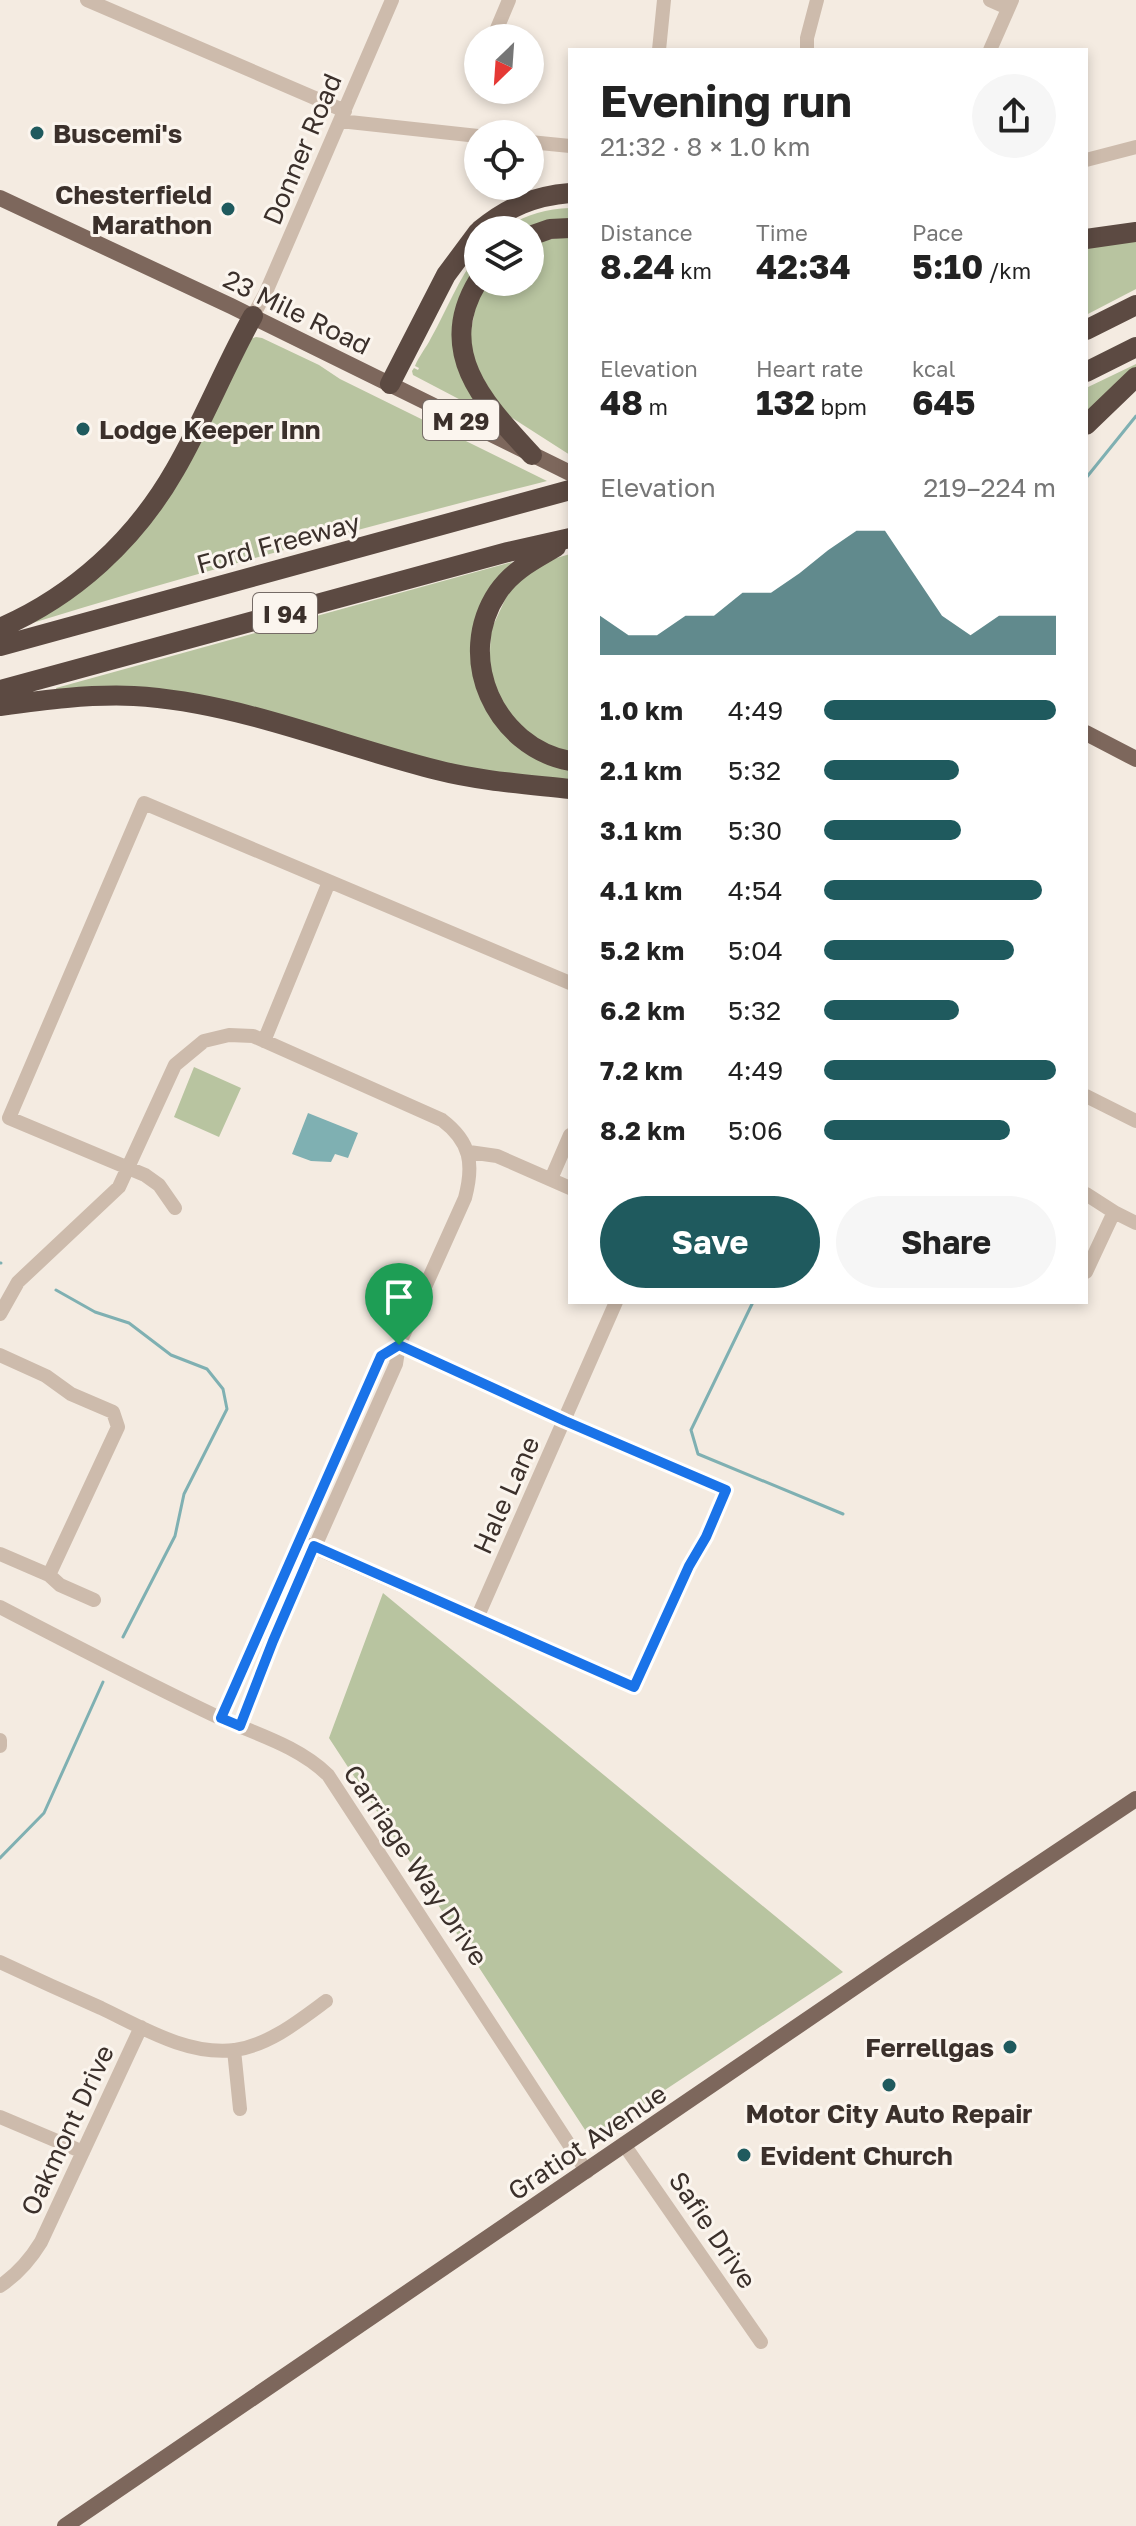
<!DOCTYPE html>
<meta charset="utf-8">
<style>
:root{--surface:#fff;--page:#f6f6f6;--text:#222;--muted:#767676;--accent:#1f5a5e}
body{margin:0;font-family:"Golos Text",sans-serif;background:var(--page);color:var(--text);height:100vh;display:flex;flex-direction:column;font-size:30px;white-space:nowrap}
*{box-sizing:border-box;margin:0}
p{font-size:26px;color:var(--muted)}
.icon{flex:none;width:44px;height:44px;fill:none;stroke:currentColor;stroke-width:2;stroke-linecap:round;stroke-linejoin:round}
.map{position:relative;flex:1;overflow:hidden}
.details{position:absolute;left:568px;top:48px;width:520px;height:1256px;display:flex;flex-direction:column;background:var(--surface);border-radius:0px;box-shadow:0 4px 12px #0003}
.details>*{flex:none}
.needle{width:52px;rotate:205deg}
.fabs{position:absolute;left:464px;top:24px;display:grid;gap:16px}
.fabs a{display:grid;place-items:center;width:80px;height:80px;border-radius:50%;background:var(--surface);box-shadow:0 4px 12px #0003;font-size:40px}
.pin{position:absolute;display:grid;place-items:center;width:68px;height:68px;color:#fff;margin:-82px -34px;border-radius:50% 50% 50% 0;rotate:-45deg;box-shadow:0 0 8px #0007}
.pin .icon{rotate:45deg}
.round{display:grid;place-items:center;flex:none;width:84px;height:84px;border-radius:42px;background:var(--page)}
.head{display:flex;align-items:center;justify-content:space-between;height:136px;padding:0 32px}
h1{font-size:44px;font-weight:700;line-height:60px}
.metrics{display:grid;grid-template-columns:repeat(3,1fr);gap:12px;height:136px;padding:8px 32px}
.metrics div{display:grid;align-content:center}
.metrics b{font-size:34px;font-weight:700}
.metrics small{font-size:22px;font-weight:400}
.metrics p{font-size:22px}
.chart{height:224px;padding:16px 32px}
.chart p{display:flex;justify-content:space-between}
.chart svg{width:100%;height:144px;margin-top:8px;fill:var(--accent);opacity:.7}
.primary-button{display:flex;gap:16px;margin-top:auto;padding:16px 32px}
.primary-button a{flex:1;height:92px;border-radius:48px;background:var(--accent);color:#fff;font-size:32px;font-weight:700;line-height:92px;text-align:center}
.primary-button a+a{background:var(--page);color:var(--text)}
ul{padding:0 32px;list-style:none;font-size:26px}
li{display:grid;grid-template-columns:128px 96px 1fr;align-items:center;height:60px}
li i{height:20px;border-radius:10px;background:var(--accent)}
.map>svg:first-child{display:block}
.green{fill:#b8c4a0}
.water{fill:#7fb0b2}
.lines{fill:none;stroke-linecap:round;stroke-linejoin:round}
.stream{stroke:#7fb0b2;stroke-width:3}
.minor{stroke:#cdbbac;stroke-width:14}
.major{stroke:#7d675c;stroke-width:16}
.highway{stroke:#5c4a42;stroke-width:20}
.route-casing{stroke:#fff;stroke-width:16}
.route{stroke:#1a73e8;stroke-width:10}
.poi-dot{fill:#1f5a5e;stroke:#fbf5ee;stroke-width:3}
.labels{text-anchor:middle;dominant-baseline:central;stroke-width:6;stroke-linejoin:round;paint-order:stroke}
.shield{fill:#fbf5ee;stroke:#756b66;stroke-width:2}
.shield-label{font-size:24px;font-weight:bold;fill:#3b302b}
.poi-label{font-size:26px;font-weight:bold;fill:#3b302b;stroke:#fbf5ee;text-anchor:start}
.street-label{font-size:26px;fill:#3b302b;stroke:#fbf5ee}
</style>
<div class="map">
<svg width="1136" height="2526" viewBox="0 0 1136 2526">
<rect width="100%" height="100%" fill="#f4ebe1"/>
<path class="green" d="M 570,208 L 570,223 L 530,230 L 503,230 C 523,215 545,209 570,208 Z
M 570,235 L 570,455 L 503,412 L 474,363 L 470,336 L 477,299 L 486,282 L 530,282 L 530,244 Z
M 1136,238 L 1136,289 L 1086,315 L 1086,245 Z
M 478,254 L 478,272 L 466,293 L 476,408 L 413,375 L 412,371 L 414,368 L 418,370 L 419,368 L 415,366 C 419,356 426,348 431,338 C 447,310 458,279 478,254 Z
M 256,337 L 262,338 L 319,365 L 340,379 L 547,481 C 372,525 198,572 26,625 L 94,578 L 250,339 Z
M 1136,364 L 1136,370 L 1086,417 L 1086,388 Z
M 570,554 L 570,753 L 541,743 L 507,714 L 489,673 L 491,630 L 510,589 L 543,562 Z
M 512,562 L 494,585 L 478,691 L 570,768 L 570,782 L 467,770 L 262,712 L 57,691 L 56,688 Z
M 194,1067 L 241,1088 L 219,1137 L 174,1117 Z
M 383,1593 L 843,1972 L 591,2139 L 329,1738 Z"/>
<path class="water" d="M 308,1113 L 358,1133 L 348,1158 L 335,1154 L 331,1162 L 311,1161 L 292,1154 Z"/>
<g class="lines">
<path class="stream" d="M 1086,478 L 1136,416
M 0,1263 L 1,1263
M 56,1290 L 95,1312 L 129,1323 L 171,1355 L 207,1369 L 223,1389 L 227,1409 L 184,1494 L 175,1536 L 123,1637
M 753,1302 L 691,1430 L 698,1454 L 843,1514
M 0,1858 L 44,1813 L 103,1682"/>
<path class="minor" d="M 87,0 L 345,111
M 990,0 L 1008,8
M 493,38 L 509,0
M 659,50 L 664,0
M 807,50 L 807,38 L 817,0
M 990,50 L 1012,0
M 340,121 L 478,136
M 530,142 L 570,146
M 1086,160 L 1136,147
M 253,316 L 266,292 L 392,0
M 264,1041 L 329,882
M 1086,1096 L 1136,1121
M 469,1152 L 497,1156 L 570,1188
M 551,1179 L 570,1135
M 1086,1194 L 1114,1212
M 175,1208 L 159,1185 L 145,1175 L 9,1118 L 144,803 L 570,983
M 1086,1272 L 1114,1212 L 1136,1223
M 0,1314 L 18,1282 L 119,1187 L 175,1065 L 204,1041 L 229,1035 L 253,1036 L 442,1120 C 471,1142 474,1164 465,1198 L 399,1345 L 565,1421 L 726,1490 L 706,1537 L 689,1566 L 634,1687 L 300,1541
M 0,1355 L 46,1376 L 71,1394 L 113,1412 L 118,1427 L 49,1575
M 0,1554 L 49,1575 L 60,1585 L 94,1600
M 0,1607 C 73,1645 146,1683 220,1718 C 258,1735 298,1746 328,1775 L 587,2172
M 477,1618 L 616,1302
M 221,1718 L 381,1356 L 399,1345 L 396,1364 L 273,1641 L 240,1726
M 0,1740 L 0,1746
M 0,1962 C 34,1978 67,1993 101,2008 C 141,2027 188,2056 235,2050 C 269,2045 299,2021 326,2001
M 234,2050 L 240,2109
M 0,2117 L 83,2152
M 625,2146 L 761,2342
M 0,2286 C 18,2274 30,2260 41,2242 L 141,2027"/>
<path class="major" d="M 0,198 L 231,306 L 570,473
M 1086,733 L 1136,759
M 65,2526 L 896,1959 L 1136,1799"/>
<path class="highway" d="M 480,230 C 508,207 534,196 570,193
M 530,236 L 550,229 L 570,228
M 1086,239 L 1136,232
M 478,281 C 434,353 486,405 532,455
M 1086,330 L 1136,305
M 1086,372 L 1136,347
M 390,384 L 446,275 L 478,232
M 1086,425 L 1136,377
M 556,547 C 534,560 513,570 498,592 C 454,657 495,747 570,761
M 0,628 C 74,596 135,540 175,470 C 204,420 225,366 253,316
M 0,646 L 570,490
M 0,690 L 508,552 L 570,538
M 0,706 C 44,700 89,694 134,696 C 239,702 336,745 437,770 C 480,781 525,784 570,789"/>
</g>
<g class="lines">
<defs>
<path id="route" d="M 399,1345 L 565,1421 L 726,1490 L 706,1537 L 689,1566 L 634,1687 L 314,1546 L 273,1641 L 240,1726 L 221,1718 L 381,1356 Z"/>
</defs>
<use href="#route" class="route-casing"/>
<use href="#route" class="route"/>
</g>
<g class="poi-dot">
<circle cx="37" cy="133" r="8"/>
<circle cx="228" cy="209" r="8"/>
<circle cx="83" cy="429" r="8"/>
<circle cx="1010" cy="2047" r="8"/>
<circle cx="889" cy="2085" r="8"/>
<circle cx="744" cy="2155" r="8"/>
</g>
<g class="labels">
<g class="shield">
<rect x="423" y="400" width="76" height="40" rx="6"/>
<rect x="253" y="593" width="64" height="40" rx="6"/>
</g>
<g class="shield-label">
<text x="461" y="420">M 29</text>
<text x="285" y="613">I 94</text>
</g>
<g class="poi-label">
<text x="53" y="133">Buscemi's</text>
<text x="212" y="194" text-anchor="end">Chesterfield<tspan x="212" dy="30">Marathon</tspan></text>
<text x="99" y="429">Lodge Keeper Inn</text>
<text x="994" y="2047" text-anchor="end">Ferrellgas</text>
<text x="889" y="2113" text-anchor="middle">Motor City Auto Repair</text>
<text x="760" y="2155">Evident Church</text>
</g>
<g class="street-label">
<text transform="translate(302 149) rotate(-67)">Donner Road</text>
<text transform="translate(297 312) rotate(26)">23 Mile Road</text>
<text transform="translate(278 543) rotate(-15)">Ford Freeway</text>
<text transform="translate(506 1495) rotate(-66)">Hale Lane</text>
<text transform="translate(416 1865) rotate(56)">Carriage Way Drive</text>
<text transform="translate(67 2130) rotate(-65)">Oakmont Drive</text>
<text transform="translate(587 2142) rotate(-34)">Gratiot Avenue</text>
<text transform="translate(713 2230) rotate(56)">Safie Drive</text>
</g>
</g>
</svg>
<div class="fabs">
<a><svg class="needle" viewBox="-14 -14 28 28"><path d="M0-13l5 13h-10z" fill="#e53935"/><path d="M0 13l5-13h-10z" fill="#767676"/></svg></a>
<a><svg class="icon" aria-label="locate" viewBox="0 0 24 24"><circle cx="12" cy="12" r="6"/><path d="M12 2v4M12 18v4M2 12h4M18 12h4"/></svg></a>
<a><svg class="icon" aria-label="layers" viewBox="0 0 24 24"><path d="M12 4l9 5-9 5-9-5zM3 14l9 5 9-5"/></svg></a>
</div>
<div class="pin" style="left:399px;top:1345px;background:#1e9e55"><svg class="icon" aria-label="arrive" viewBox="0 0 24 24"><path d="M6 21V4h12l-3 4 3 4H6"/></svg></div>
<section class="details">
<div class="head"><div><h1>Evening run</h1><p>21:32 · 8 × 1.0 km</p></div><a class="round"><svg class="icon" aria-label="share" viewBox="0 0 24 24"><path d="M12 15V3M7 8l5-5 5 5M5 13v7h14v-7"/></svg></a></div>
<div class="metrics">
<div><p>Distance</p><b>8.24<small> km</small></b></div>
<div><p>Time</p><b>42:34</b></div>
<div><p>Pace</p><b>5:10<small> /km</small></b></div>
</div>
<div class="metrics">
<div><p>Elevation</p><b>48<small> m</small></b></div>
<div><p>Heart rate</p><b>132<small> bpm</small></b></div>
<div><p>kcal</p><b>645</b></div>
</div>
<div class="chart"><p><span>Elevation</span>219–224 m</p>
<svg viewBox="0 0 160 44" preserveAspectRatio="none"><path d="M0 44V32L10 38L20 38L30 32L40 32L50 25L60 25L70 19L80 12L90 6L100 6L110 19L120 32L130 38L140 32L150 32L160 32V44z"/></svg>
</div>
<ul>
<li><b>1.0 km</b>4:49<i style="width:100%"></i></li>
<li><b>2.1 km</b>5:32<i style="width:58%"></i></li>
<li><b>3.1 km</b>5:30<i style="width:59%"></i></li>
<li><b>4.1 km</b>4:54<i style="width:94%"></i></li>
<li><b>5.2 km</b>5:04<i style="width:82%"></i></li>
<li><b>6.2 km</b>5:32<i style="width:58%"></i></li>
<li><b>7.2 km</b>4:49<i style="width:100%"></i></li>
<li><b>8.2 km</b>5:06<i style="width:80%"></i></li>
</ul>
<div class="primary-button"><a>Save</a><a>Share</a></div>
</section>
</div>
